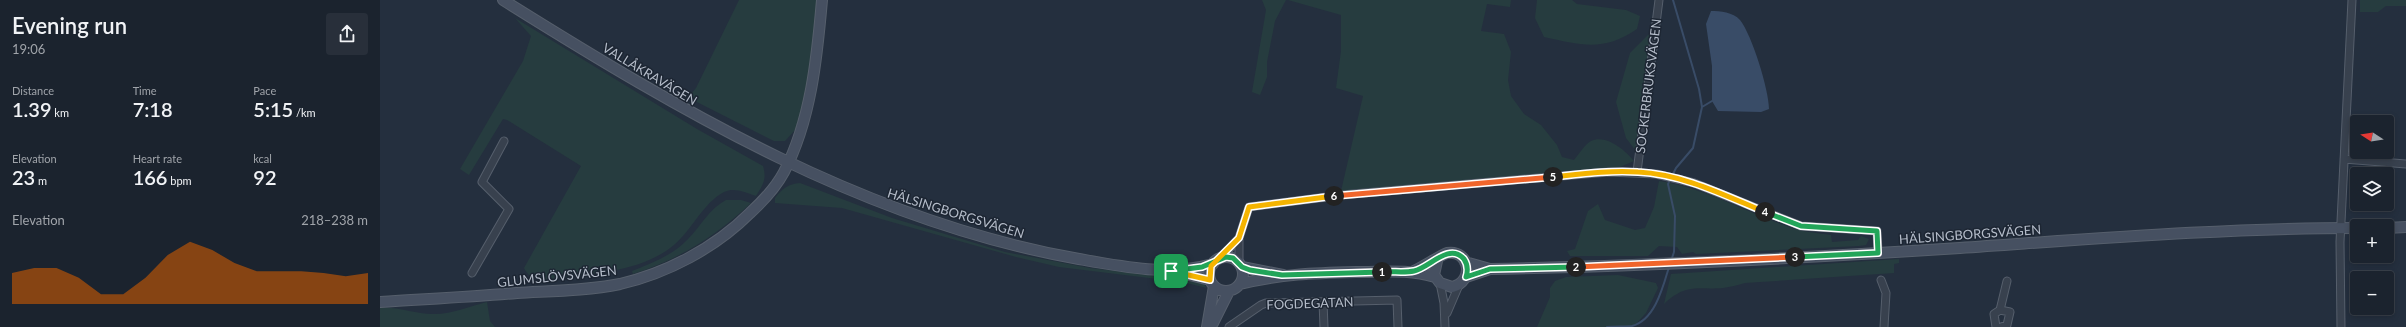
<!DOCTYPE html>
<meta charset="utf-8">
<style>
:root{--surface:#1b232e;--page:#282f3a;--text:#f1f3f6;--muted:#a0a4aa;--line:#39404a;--accent:#b45309}
body{margin:0;font-family:Lato,sans-serif;background:var(--page);color:var(--text);height:100vh;display:flex;flex-direction:column;font-size:15px;white-space:nowrap}
*{box-sizing:border-box;margin:0}
p{font-size:13px;color:var(--muted)}
.icon{flex:none;width:22px;height:22px;fill:none;stroke:currentColor;stroke-width:2;stroke-linecap:round;stroke-linejoin:round}
.map{position:relative;flex:1;overflow:hidden}
.details{display:flex;flex-direction:column;background:var(--surface);width:380px}
.details>*{flex:none}
.needle{width:26px;rotate:282deg}
.controls{position:absolute;left:1970px;top:115px;display:grid;gap:8px}
.controls a{display:grid;place-items:center;width:44px;height:44px;border-radius:4px;background:var(--surface);box-shadow:0 2px 6px #0003,0 0 0 1px var(--line);font-size:20px}
.pin{position:absolute;display:grid;place-items:center;width:34px;height:34px;color:#fff;margin:-17px;border-radius:8px;box-shadow:0 2px 6px #0006}
.km{position:absolute;width:20px;height:20px;margin:-10px;border-radius:50%;background:#222;color:#fff;font-size:11px;line-height:20px;text-align:center}
.round{display:grid;place-items:center;flex:none;width:42px;height:42px;border-radius:4px;background:var(--page)}
.summary{display:flex;align-items:center;justify-content:space-between;height:68px;padding:0 12px}
h1{font-size:22px;font-weight:600;line-height:30px}
.metrics{display:grid;grid-template-columns:repeat(3,1fr);gap:6px;height:68px;padding:4px 12px}
.metrics div{display:grid;align-content:center}
.metrics b{font-size:20px;font-weight:600}
.metrics small{font-size:11px;font-weight:400}
.metrics p{font-size:11px}
.chart{height:112px;padding:8px 12px}
.chart p{display:flex;justify-content:space-between}
.chart svg{width:100%;height:72px;margin-top:4px;fill:var(--accent);opacity:.7}
main{display:flex;flex:1;min-height:0}
.map>svg:first-child{display:block}
.green{fill:#263c3f}
.water{fill:#394c67}
.lines{fill:none;stroke-linecap:round;stroke-linejoin:round}
.stream{stroke:#394c67;stroke-width:2}
.street-casing{stroke:#565f6c;stroke-width:9}
.secondary-casing{stroke:#565f6c;stroke-width:12}
.street{stroke:#38414e;stroke-width:7}
.secondary{stroke:#465061;stroke-width:10}
.split-1-casing{stroke:#fff;stroke-width:8}
.split-2-casing{stroke:#fff;stroke-width:8}
.split-3-casing{stroke:#fff;stroke-width:8}
.split-4-casing{stroke:#fff;stroke-width:8}
.split-5-casing{stroke:#fff;stroke-width:8}
.split-6-casing{stroke:#fff;stroke-width:8}
.split-7-casing{stroke:#fff;stroke-width:8}
.split-1{stroke:#22a559;stroke-width:5}
.split-2{stroke:#22a559;stroke-width:5}
.split-3{stroke:#f0652b;stroke-width:5}
.split-4{stroke:#22a559;stroke-width:5}
.split-5{stroke:#f5b400;stroke-width:5}
.split-6{stroke:#f0652b;stroke-width:5}
.split-7{stroke:#f5b400;stroke-width:5}
.labels{text-anchor:middle;dominant-baseline:central;stroke-width:3;stroke-linejoin:round;paint-order:stroke}
.street-label{font-size:13px;fill:#b4bcc9;stroke:#1d2633}
</style>
<main>
<section class="details">
<div class="summary"><div><h1>Evening run</h1><p>19:06</p></div><a class="round"><svg class="icon" aria-label="share" viewBox="0 0 24 24"><path d="M12 15V3M7 8l5-5 5 5M5 13v7h14v-7"/></svg></a></div>
<div class="metrics">
<div><p>Distance</p><b>1.39<small> km</small></b></div>
<div><p>Time</p><b>7:18</b></div>
<div><p>Pace</p><b>5:15<small> /km</small></b></div>
</div>
<div class="metrics">
<div><p>Elevation</p><b>23<small> m</small></b></div>
<div><p>Heart rate</p><b>166<small> bpm</small></b></div>
<div><p>kcal</p><b>92</b></div>
</div>
<div class="chart"><p><span>Elevation</span>218–238 m</p>
<svg viewBox="0 0 160 44" preserveAspectRatio="none"><path d="M0 44V25L10 22L20 22L30 28L40 38L50 38L60 28L70 14L80 6L90 11L100 19L110 24L120 24L130 24L140 25L150 27L160 25V44z"/></svg>
</div>
</section>
<div class="map">
<svg width="2026" height="327" viewBox="0 0 2026 327">
<rect width="100%" height="100%" fill="#242f3e"/>
<path class="green" d="M 359,0 L 437,0 L 429,81 L 416,129 L 405,141 L 394,141 L 303,95 L 311,94 L 316,88 Z
M 882,0 L 906,0 L 895,21 L 887,62 L 887,77 L 880,95 L 872,92 L 886,10 Z
M 908,0 L 1131,0 L 1130,7 L 1107,4 L 1101,31 L 1124,34 L 1131,52 L 1128,80 L 1131,96 L 1144,114 L 1161,125 L 1177,145 L 1182,157 L 1194,160 C 1199,154 1205,144 1211,141 C 1226,134 1245,150 1254,161 L 1240,167 L 961,191 L 983,96 L 956,88 L 961,51 L 961,15 Z
M 1157,0 L 1192,0 L 1197,4 L 1246,10 L 1260,16 L 1257,29 C 1224,52 1201,45 1164,37 L 1155,18 Z
M 1980,0 L 2026,0 L 2026,6 L 2006,6 L 1998,12 L 1980,12 Z
M 135,18 L 317,129 L 383,166 C 387,179 383,185 376,196 C 365,192 354,187 344,192 C 323,203 312,230 294,245 C 264,270 218,274 182,277 C 174,278 164,281 157,279 C 152,278 146,273 144,268 L 201,166 L 127,120 L 123,119 L 89,175 L 80,169 L 143,61 L 151,36 Z
M 1271,32 L 1272,37 L 1256,151 L 1246,138 L 1236,102 L 1250,53 Z
M 1279,181 C 1326,188 1367,213 1412,228 C 1424,232 1438,233 1451,235 L 1452,242 L 1478,240 L 1481,236 L 1489,239 L 1486,245 L 1479,246 L 1316,254 L 1313,252 L 1302,254 L 1297,247 L 1279,246 L 1268,256 L 1190,256 L 1187,251 L 1195,249 L 1208,211 L 1218,204 L 1225,220 L 1255,230 L 1265,228 L 1274,207 Z
M 420,183 L 512,218 L 625,252 L 710,268 L 821,281 L 827,288 L 802,282 L 679,267 L 636,257 L 462,208 L 395,203 L 395,198 C 402,189 408,184 420,183 Z
M 346,200 L 361,200 L 371,203 C 336,236 300,259 253,274 L 252,271 C 272,263 293,255 308,239 C 321,226 329,209 346,200 Z
M 1519,259 L 1519,263 L 1514,264 L 1514,273 L 1365,283 C 1358,285 1350,287 1343,288 C 1316,290 1307,283 1284,304 L 1291,274 Z
M 1238,275 L 1276,283 L 1278,288 L 1266,313 L 1253,327 L 1157,327 L 1170,297 L 1170,288 L 1175,281 L 1186,277 Z
M 107,302 L 110,321 L 115,327 L 0,327 L 0,308 C 19,306 37,315 55,314 C 72,314 91,306 107,302 Z"/>
<path class="water" d="M 1331,11 C 1340,11 1353,12 1360,20 C 1372,35 1389,90 1389,109 L 1381,112 L 1338,111 L 1332,101 L 1332,66 L 1326,24 Z"/>
<g class="lines">
<path class="stream" d="M 1322,107 L 1332,101
M 1291,261 L 1294,252 L 1295,216 L 1288,184 L 1296,168 L 1313,148 L 1322,107 L 1319,89 L 1293,0
M 1227,327 C 1235,326 1245,327 1252,326 C 1275,320 1283,287 1289,267"/>
<defs>
<path id="street" d="M 1964,159 L 2026,164
M 1257,172 L 1279,0
M 859,238 L 859,262
M 842,257 L 859,238 L 869,207 L 962,195 L 1228,172 L 1276,174 L 1314,183 L 1421,226 L 1497,231 L 1498,253
M 92,273 L 129,209 L 102,182 L 124,141
M 1501,280 L 1506,293 L 1504,327
M 1060,283 L 1064,303 L 1065,327
M 943,302 L 944,327
M 1620,310 L 1627,281
M 1067,313 L 1079,285
M 849,327 L 881,305 L 886,303 L 1017,300 L 1018,327
M 1616,327 L 1614,314 L 1620,310 L 1630,312 L 1627,325 L 1621,327
M 1961,327 L 1960,242 L 1972,0"/>
<path id="secondary" d="M 123,0 C 302,112 488,222 699,259 C 743,267 789,276 833,264
M 2007,228 L 2026,227
M829 274a17 17 0 1 1 34 0a17 17 0 1 1-34 0Z
M 1085,262 L 1110,269 C 1267,266 1424,258 1580,248 C 1713,239 1844,228 1977,228
M 862,267 L 903,275
M 1034,271 C 1041,268 1063,254 1067,253 C 1090,249 1095,282 1072,287 L 1060,283 L 1054,275 L 1057,261
M 801,273 L 830,280
M 1086,277 L 1110,269
M 860,284 C 899,274 936,273 976,272 C 1005,272 1028,269 1055,277
M 0,302 C 46,299 91,297 137,293 C 171,291 206,291 240,284 C 287,273 335,248 370,213 C 382,202 396,187 404,172 C 431,120 437,58 442,0
M 833,323 L 849,291
M 827,327 L 834,286"/>
</defs>
<use href="#street" class="street-casing"/>
<use href="#secondary" class="secondary-casing"/>
<use href="#street" class="street"/>
<use href="#secondary" class="secondary"/>
</g>
<g class="lines">
<defs>
<path id="split-1" d="M 791,271 L 822,267 L 846,257 L 853,258 L 862,267 L 870,270 L 902,275 L 1002,272"/>
<path id="split-2" d="M 1002,272 C 1012,271 1024,273 1034,271 C 1049,268 1069,242 1084,259 C 1088,265 1088,271 1086,277 L 1110,269 L 1196,267"/>
<path id="split-3" d="M 1196,267 L 1415,257"/>
<path id="split-4" d="M 1385,212 L 1421,226 L 1497,231 L 1498,253 L 1415,257"/>
<path id="split-5" d="M 1173,177 C 1201,174 1230,170 1258,172 C 1302,174 1344,195 1385,212"/>
<path id="split-6" d="M 954,196 L 1173,177"/>
<path id="split-7" d="M 791,271 L 830,280 L 831,266 L 859,238 L 869,207 L 954,196"/>
</defs>
<use href="#split-1" class="split-1-casing"/>
<use href="#split-2" class="split-2-casing"/>
<use href="#split-3" class="split-3-casing"/>
<use href="#split-4" class="split-4-casing"/>
<use href="#split-5" class="split-5-casing"/>
<use href="#split-6" class="split-6-casing"/>
<use href="#split-7" class="split-7-casing"/>
<use href="#split-1" class="split-1"/>
<use href="#split-2" class="split-2"/>
<use href="#split-3" class="split-3"/>
<use href="#split-4" class="split-4"/>
<use href="#split-5" class="split-5"/>
<use href="#split-6" class="split-6"/>
<use href="#split-7" class="split-7"/>
</g>
<g class="labels">
<g class="street-label">
<text transform="translate(270 74) rotate(31)">VALLÅKRAVÄGEN</text>
<text transform="translate(1268 86) rotate(-83)">SOCKERBRUKSVÄGEN</text>
<text transform="translate(576 213) rotate(17)">HÄLSINGBORGSVÄGEN</text>
<text transform="translate(1590 234) rotate(-4)">HÄLSINGBORGSVÄGEN</text>
<text transform="translate(177 276) rotate(-6)">GLUMSLÖVSVÄGEN</text>
<text transform="translate(930 303) rotate(-2)">FOGDEGATAN</text>
</g>
</g>
</svg>
<div class="controls">
<a><svg class="needle" viewBox="-14 -14 28 28"><path d="M0-13l5 13h-10z" fill="#e53935"/><path d="M0 13l5-13h-10z" fill="#a0a4aa"/></svg></a>
<a><svg class="icon" aria-label="layers" viewBox="0 0 24 24"><path d="M12 4l9 5-9 5-9-5zM3 14l9 5 9-5"/></svg></a>
<a>+</a>
<a>−</a>
</div>
<div class="pin" style="left:791px;top:271px;background:#1e9e55"><svg class="icon" aria-label="arrive" viewBox="0 0 24 24"><path d="M6 21V4h12l-3 4 3 4H6"/></svg></div>
<b class="km" style="left:1002px;top:272px">1</b>
<b class="km" style="left:1196px;top:267px">2</b>
<b class="km" style="left:1415px;top:257px">3</b>
<b class="km" style="left:1385px;top:212px">4</b>
<b class="km" style="left:1173px;top:177px">5</b>
<b class="km" style="left:954px;top:196px">6</b>
</div>
</main>
